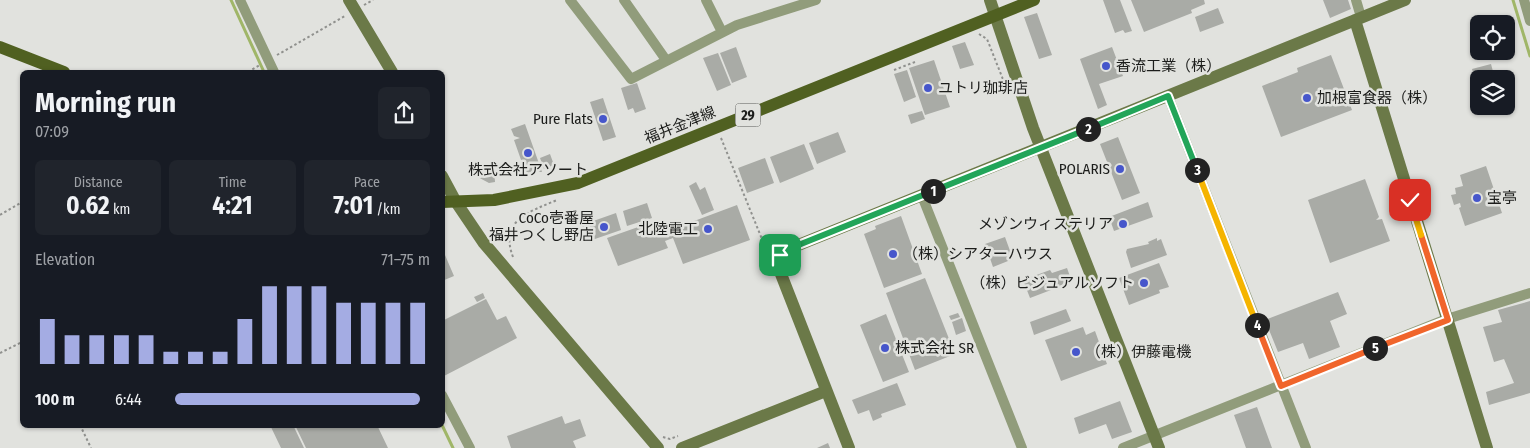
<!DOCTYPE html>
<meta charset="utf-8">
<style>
:root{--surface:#171b24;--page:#20242c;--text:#f1f3f6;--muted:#9ea1a6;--accent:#a4ace3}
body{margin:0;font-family:"Fira Sans Condensed","Noto Sans JP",sans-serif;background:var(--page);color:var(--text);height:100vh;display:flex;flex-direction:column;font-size:19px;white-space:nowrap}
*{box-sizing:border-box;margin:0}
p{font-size:16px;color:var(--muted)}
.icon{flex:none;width:28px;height:28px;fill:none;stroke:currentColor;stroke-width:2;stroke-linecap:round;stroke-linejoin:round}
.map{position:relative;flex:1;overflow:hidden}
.sheet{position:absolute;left:20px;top:70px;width:425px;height:358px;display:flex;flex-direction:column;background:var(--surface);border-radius:8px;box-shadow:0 1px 4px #0004}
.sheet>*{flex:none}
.buttons{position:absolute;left:1470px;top:15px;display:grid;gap:10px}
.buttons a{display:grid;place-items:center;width:45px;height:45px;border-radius:8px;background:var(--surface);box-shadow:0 1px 4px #0004;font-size:25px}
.pin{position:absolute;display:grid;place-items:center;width:42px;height:42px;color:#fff;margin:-21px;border-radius:10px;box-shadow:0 2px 8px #0006}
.km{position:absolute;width:25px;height:25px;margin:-12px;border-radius:50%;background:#222;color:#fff;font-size:14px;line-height:25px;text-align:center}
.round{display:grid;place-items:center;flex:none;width:52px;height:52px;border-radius:8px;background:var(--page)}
.headline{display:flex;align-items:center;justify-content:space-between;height:85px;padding:0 15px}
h1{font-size:28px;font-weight:700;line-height:38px}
.figures{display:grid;grid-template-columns:repeat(3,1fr);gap:8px;height:85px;padding:5px 15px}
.figures div{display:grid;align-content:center;border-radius:8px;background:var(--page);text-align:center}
.figures b{font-size:25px;font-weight:700}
.figures small{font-size:14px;font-weight:400}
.figures p{font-size:14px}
.chart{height:140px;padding:10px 15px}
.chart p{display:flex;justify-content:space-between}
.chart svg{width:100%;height:90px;margin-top:5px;stroke:var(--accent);stroke-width:6}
ul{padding:0 15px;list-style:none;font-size:16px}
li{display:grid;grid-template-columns:80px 60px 1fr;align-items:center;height:38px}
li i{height:12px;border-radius:6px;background:var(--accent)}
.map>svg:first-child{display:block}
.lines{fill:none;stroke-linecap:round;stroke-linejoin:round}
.stream{stroke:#a0b668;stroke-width:3}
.building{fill:#a9aba6}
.path{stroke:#90918e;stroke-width:2;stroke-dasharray:2.5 2.5;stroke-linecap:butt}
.street{stroke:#919c7b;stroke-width:10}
.secondary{stroke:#6b7948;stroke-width:12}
.primary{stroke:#506021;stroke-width:12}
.split-1-casing{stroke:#fff;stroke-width:10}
.split-2-casing{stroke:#fff;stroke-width:10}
.split-3-casing{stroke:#fff;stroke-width:10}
.split-4-casing{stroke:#fff;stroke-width:10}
.split-5-casing{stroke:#fff;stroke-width:10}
.split-6-casing{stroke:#fff;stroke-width:10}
.split-7-casing{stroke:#fff;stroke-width:10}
.split-1{stroke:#22a559;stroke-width:6}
.split-2{stroke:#22a559;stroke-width:6}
.split-3{stroke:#22a559;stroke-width:6}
.split-4{stroke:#f5b400;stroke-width:6}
.split-5{stroke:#f0652b;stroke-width:6}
.split-6{stroke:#f0652b;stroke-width:6}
.split-7{stroke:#f5b400;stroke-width:6}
.poi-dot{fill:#4656cb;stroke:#e1e2de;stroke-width:2}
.labels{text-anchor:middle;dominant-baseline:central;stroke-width:5;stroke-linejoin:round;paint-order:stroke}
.shield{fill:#e1e2de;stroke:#575856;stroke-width:1}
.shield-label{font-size:14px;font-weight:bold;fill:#1c1d1b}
.poi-label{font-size:15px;fill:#1c1d1b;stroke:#e1e2de;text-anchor:start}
.street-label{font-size:15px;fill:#1c1d1b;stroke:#e1e2de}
</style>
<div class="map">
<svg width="1530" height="448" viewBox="0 0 1530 448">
<rect width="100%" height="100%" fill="#e1e2de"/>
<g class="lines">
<path class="stream" d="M 231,0 L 264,72
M 1513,0 L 1530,56
M 442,425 L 453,448"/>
</g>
<path class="building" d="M 1103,0 L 1120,0 L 1132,31 L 1125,33 L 1123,30 L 1115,33 Z
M 1131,0 L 1204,0 L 1205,4 L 1191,10 L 1192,13 L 1144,32 Z
M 1323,0 L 1348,0 L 1351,9 L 1330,18 Z
M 1218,8 L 1224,23 L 1200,32 L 1195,17 Z
M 1037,13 L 1052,55 L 1039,59 L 1024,17 Z
M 965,42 L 974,65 L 960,69 L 952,46 Z
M 736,47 L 747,77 L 732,83 L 720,53 Z
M 1112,47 L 1123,76 L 1099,84 L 1107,105 L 1098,109 L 1080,59 Z
M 718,53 L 731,85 L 717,91 L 703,58 Z
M 1331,55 L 1352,110 L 1281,137 L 1262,86 L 1298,72 L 1297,68 Z
M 934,60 L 950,107 L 925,115 L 909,68 Z
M 1491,64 L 1495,79 L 1479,79 L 1478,90 L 1472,69 Z
M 907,70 L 916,97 L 904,102 L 894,74 Z
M 637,83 L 646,109 L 635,113 L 633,108 L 628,110 L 621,88 Z
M 603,98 L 616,137 L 603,141 L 590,102 Z
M 922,111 L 925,119 L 911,124 L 908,115 Z
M 525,124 L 542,172 L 540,172 L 536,171 L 526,174 L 514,140 L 520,138 L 514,136 L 511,129 Z
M 838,132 L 846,152 L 817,164 L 809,143 Z
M 1118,137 L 1140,193 L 1122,200 L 1100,144 Z
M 804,144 L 814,169 L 780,183 L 770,157 Z
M 550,154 L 554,165 L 544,169 L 540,158 Z
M 765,158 L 774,183 L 747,193 L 738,168 Z
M 1486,166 L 1502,213 L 1465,226 L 1459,208 L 1461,207 L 1460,203 L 1454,205 L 1451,195 L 1456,194 L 1455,188 L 1463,186 L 1460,175 Z
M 494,167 L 495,182 L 489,183 L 472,174 L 473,169 Z
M 1365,179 L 1379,217 L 1376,220 L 1382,219 L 1390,241 L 1330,263 L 1308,200 Z
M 696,182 L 700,190 L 705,187 L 714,210 L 702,215 L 689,186 Z
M 1148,202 L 1153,217 L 1114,231 L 1109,217 Z
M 647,203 L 652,218 L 627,226 L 623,211 Z
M 737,205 L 750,240 L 683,264 L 673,238 L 665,241 L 668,248 L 618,266 L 607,238 L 658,220 L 662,233 Z
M 616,213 L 621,230 L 592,240 L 588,228 L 584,230 L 582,225 Z
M 901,216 L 922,274 L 884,288 L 864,234 L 876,229 L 875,226 Z
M 1005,237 L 1013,259 L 993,267 L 985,244 Z
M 1157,238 L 1157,241 L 1161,239 L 1167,255 L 1131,268 L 1126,252 L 1127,249 L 1149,244 L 1148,242 Z
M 442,248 L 454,276 L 442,281 Z
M 1159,263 L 1169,287 L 1159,290 L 1160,293 L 1129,305 L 1119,278 Z
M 1067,268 L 1072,282 L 1030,298 L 1023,280 L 1050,270 L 1052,273 Z
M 925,278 L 955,354 L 915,370 L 886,293 Z
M 1338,292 L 1347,314 L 1330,321 L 1340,347 L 1309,359 L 1303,343 L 1278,352 L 1265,320 Z
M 483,293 L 485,298 L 477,302 L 474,297 Z
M 486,299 L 497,320 L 506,316 L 517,338 L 444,376 L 442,321 Z
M 1530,301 L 1530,393 L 1489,405 L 1486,392 L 1514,383 L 1504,359 L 1494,362 L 1483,327 L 1502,322 L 1498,310 Z
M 1066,309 L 1071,321 L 1034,335 L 1030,322 Z
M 958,313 L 960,317 L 951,320 L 949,316 Z
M 886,314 L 909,372 L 883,382 L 860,325 Z
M 962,318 L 966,331 L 956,335 L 952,322 Z
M 1083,327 L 1086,335 L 1095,331 L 1107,364 L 1061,381 L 1045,340 Z
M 897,383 L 906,405 L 881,414 L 882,417 L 873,421 L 869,410 L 858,414 L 852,400 Z
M 1120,401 L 1132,432 L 1112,439 L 1106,424 L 1079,434 L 1074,418 Z
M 1257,407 L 1272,448 L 1246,448 L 1234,415 Z
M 562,416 L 565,424 L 580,419 L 586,436 L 573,441 L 576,448 L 511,448 L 507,436 Z
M 270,425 L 293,425 L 304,448 L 281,448 Z
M 295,425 L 377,425 L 388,448 L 306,448 Z
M 828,443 L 830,448 L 817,448 Z"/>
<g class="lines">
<path class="path" d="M 364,5 L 373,0
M 979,34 L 987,39 L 1006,87
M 277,55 L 345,16
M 894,70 L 915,62
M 248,72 L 260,65
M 721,138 L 768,254
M 0,215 L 22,202
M 513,257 C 499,220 529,212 557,200
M 0,353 L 22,342
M 80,425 L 91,448
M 663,437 L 670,439 L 678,436"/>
<path class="street" d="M 240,0 L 274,72
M 570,0 L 631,79 L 737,25 L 816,0
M 624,0 L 666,60
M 706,0 L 722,32
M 1356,0 L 1361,17
M 1524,0 L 1530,21
M 1168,96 L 1306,448
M 922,196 L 1022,448
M 442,395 L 470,448
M 1123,448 L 1447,319 L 1530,293"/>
<path class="secondary" d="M 349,0 L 392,72
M 990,0 L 1033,128 L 1159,448
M 1355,20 L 1487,448
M 442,176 L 456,202 L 483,242 L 658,448
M 682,448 L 826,391
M 849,448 L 779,269 C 778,260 778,256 786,250 L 1405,0"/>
<path class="primary" d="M 0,47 L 64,72
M 442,202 L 494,200 L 578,183 L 1034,0"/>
</g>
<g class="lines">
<defs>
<path id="split-1" d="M 780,255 L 786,250 L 933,191"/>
<path id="split-2" d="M 933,191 L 1088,129"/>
<path id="split-3" d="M 1088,129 L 1168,96 L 1197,170"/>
<path id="split-4" d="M 1197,170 L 1257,325"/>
<path id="split-5" d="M 1257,325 L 1281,386 L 1375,348"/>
<path id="split-6" d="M 1375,348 L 1448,320 L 1421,235"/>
<path id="split-7" d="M 1410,200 L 1421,235"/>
</defs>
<use href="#split-1" class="split-1-casing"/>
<use href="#split-2" class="split-2-casing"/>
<use href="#split-3" class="split-3-casing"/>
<use href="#split-4" class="split-4-casing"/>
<use href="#split-5" class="split-5-casing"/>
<use href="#split-6" class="split-6-casing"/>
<use href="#split-7" class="split-7-casing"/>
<use href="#split-1" class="split-1"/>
<use href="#split-2" class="split-2"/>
<use href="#split-3" class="split-3"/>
<use href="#split-4" class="split-4"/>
<use href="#split-5" class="split-5"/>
<use href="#split-6" class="split-6"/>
<use href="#split-7" class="split-7"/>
</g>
<g class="poi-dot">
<circle cx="1106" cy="66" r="5"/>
<circle cx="928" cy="88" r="5"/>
<circle cx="1307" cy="98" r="5"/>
<circle cx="603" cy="119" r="5"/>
<circle cx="528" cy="153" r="5"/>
<circle cx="1120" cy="169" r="5"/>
<circle cx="1477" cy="198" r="5"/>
<circle cx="1123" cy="224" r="5"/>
<circle cx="604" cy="227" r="5"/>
<circle cx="708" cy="229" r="5"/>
<circle cx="893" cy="254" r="5"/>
<circle cx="1144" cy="283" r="5"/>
<circle cx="885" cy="348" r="5"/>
<circle cx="1076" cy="352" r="5"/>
</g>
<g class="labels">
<rect class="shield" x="735.5" y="103.5" width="25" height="23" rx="4"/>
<g class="shield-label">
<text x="748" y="115">29</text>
</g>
<g class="poi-label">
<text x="1116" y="66">香流工業（株）</text>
<text x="938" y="88">ユトリ珈琲店</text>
<text x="1317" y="98">加根富食器（株）</text>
<text x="593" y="119" text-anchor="end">Pure Flats</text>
<text x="1110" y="169" text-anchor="end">POLARIS</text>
<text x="528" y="170" text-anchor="middle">株式会社アソート</text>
<text x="1487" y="198">宝亭</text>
<text x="594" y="218" text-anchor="end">CoCo壱番屋<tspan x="594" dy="17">福井つくし野店</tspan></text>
<text x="1113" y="224" text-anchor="end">メゾンウィステリア</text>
<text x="698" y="229" text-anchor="end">北陸電工</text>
<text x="903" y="254">（株）シアターハウス</text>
<text x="1134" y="283" text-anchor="end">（株）ビジュアルソフト</text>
<text x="895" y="348">株式会社 SR</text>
<text x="1086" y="352">（株）伊藤電機</text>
</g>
<g class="street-label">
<text transform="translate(680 125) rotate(-22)">福井金津線</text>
</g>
</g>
</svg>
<div class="buttons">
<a><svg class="icon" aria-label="locate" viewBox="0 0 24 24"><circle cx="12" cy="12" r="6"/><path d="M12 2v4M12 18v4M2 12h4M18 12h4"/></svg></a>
<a><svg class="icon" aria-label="layers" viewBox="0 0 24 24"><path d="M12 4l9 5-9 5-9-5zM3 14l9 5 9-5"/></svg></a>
</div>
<div class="pin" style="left:780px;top:255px;background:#1e9e55"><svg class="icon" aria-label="arrive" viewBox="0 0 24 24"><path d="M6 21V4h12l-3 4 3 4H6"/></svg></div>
<div class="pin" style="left:1410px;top:200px;background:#d93025"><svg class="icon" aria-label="check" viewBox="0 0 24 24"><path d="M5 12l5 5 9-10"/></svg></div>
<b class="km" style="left:933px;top:191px">1</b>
<b class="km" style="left:1088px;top:129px">2</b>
<b class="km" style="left:1197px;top:170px">3</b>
<b class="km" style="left:1257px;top:325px">4</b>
<b class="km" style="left:1375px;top:348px">5</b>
<section class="sheet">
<div class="headline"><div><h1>Morning run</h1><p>07:09</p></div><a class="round"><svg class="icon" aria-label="share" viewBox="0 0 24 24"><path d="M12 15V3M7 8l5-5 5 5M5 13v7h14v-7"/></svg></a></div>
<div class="figures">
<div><p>Distance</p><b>0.62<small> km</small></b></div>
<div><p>Time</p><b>4:21</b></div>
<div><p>Pace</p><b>7:01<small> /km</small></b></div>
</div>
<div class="chart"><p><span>Elevation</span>71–75 m</p>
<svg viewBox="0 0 160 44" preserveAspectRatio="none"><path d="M5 44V22M15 44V30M25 44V30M35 44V30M45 44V30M55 44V38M65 44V38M75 44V38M85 44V22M95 44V6M105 44V6M115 44V6M125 44V14M135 44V14M145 44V14M155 44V14"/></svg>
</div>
<ul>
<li><b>100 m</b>6:44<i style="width:96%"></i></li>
</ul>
</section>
</div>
